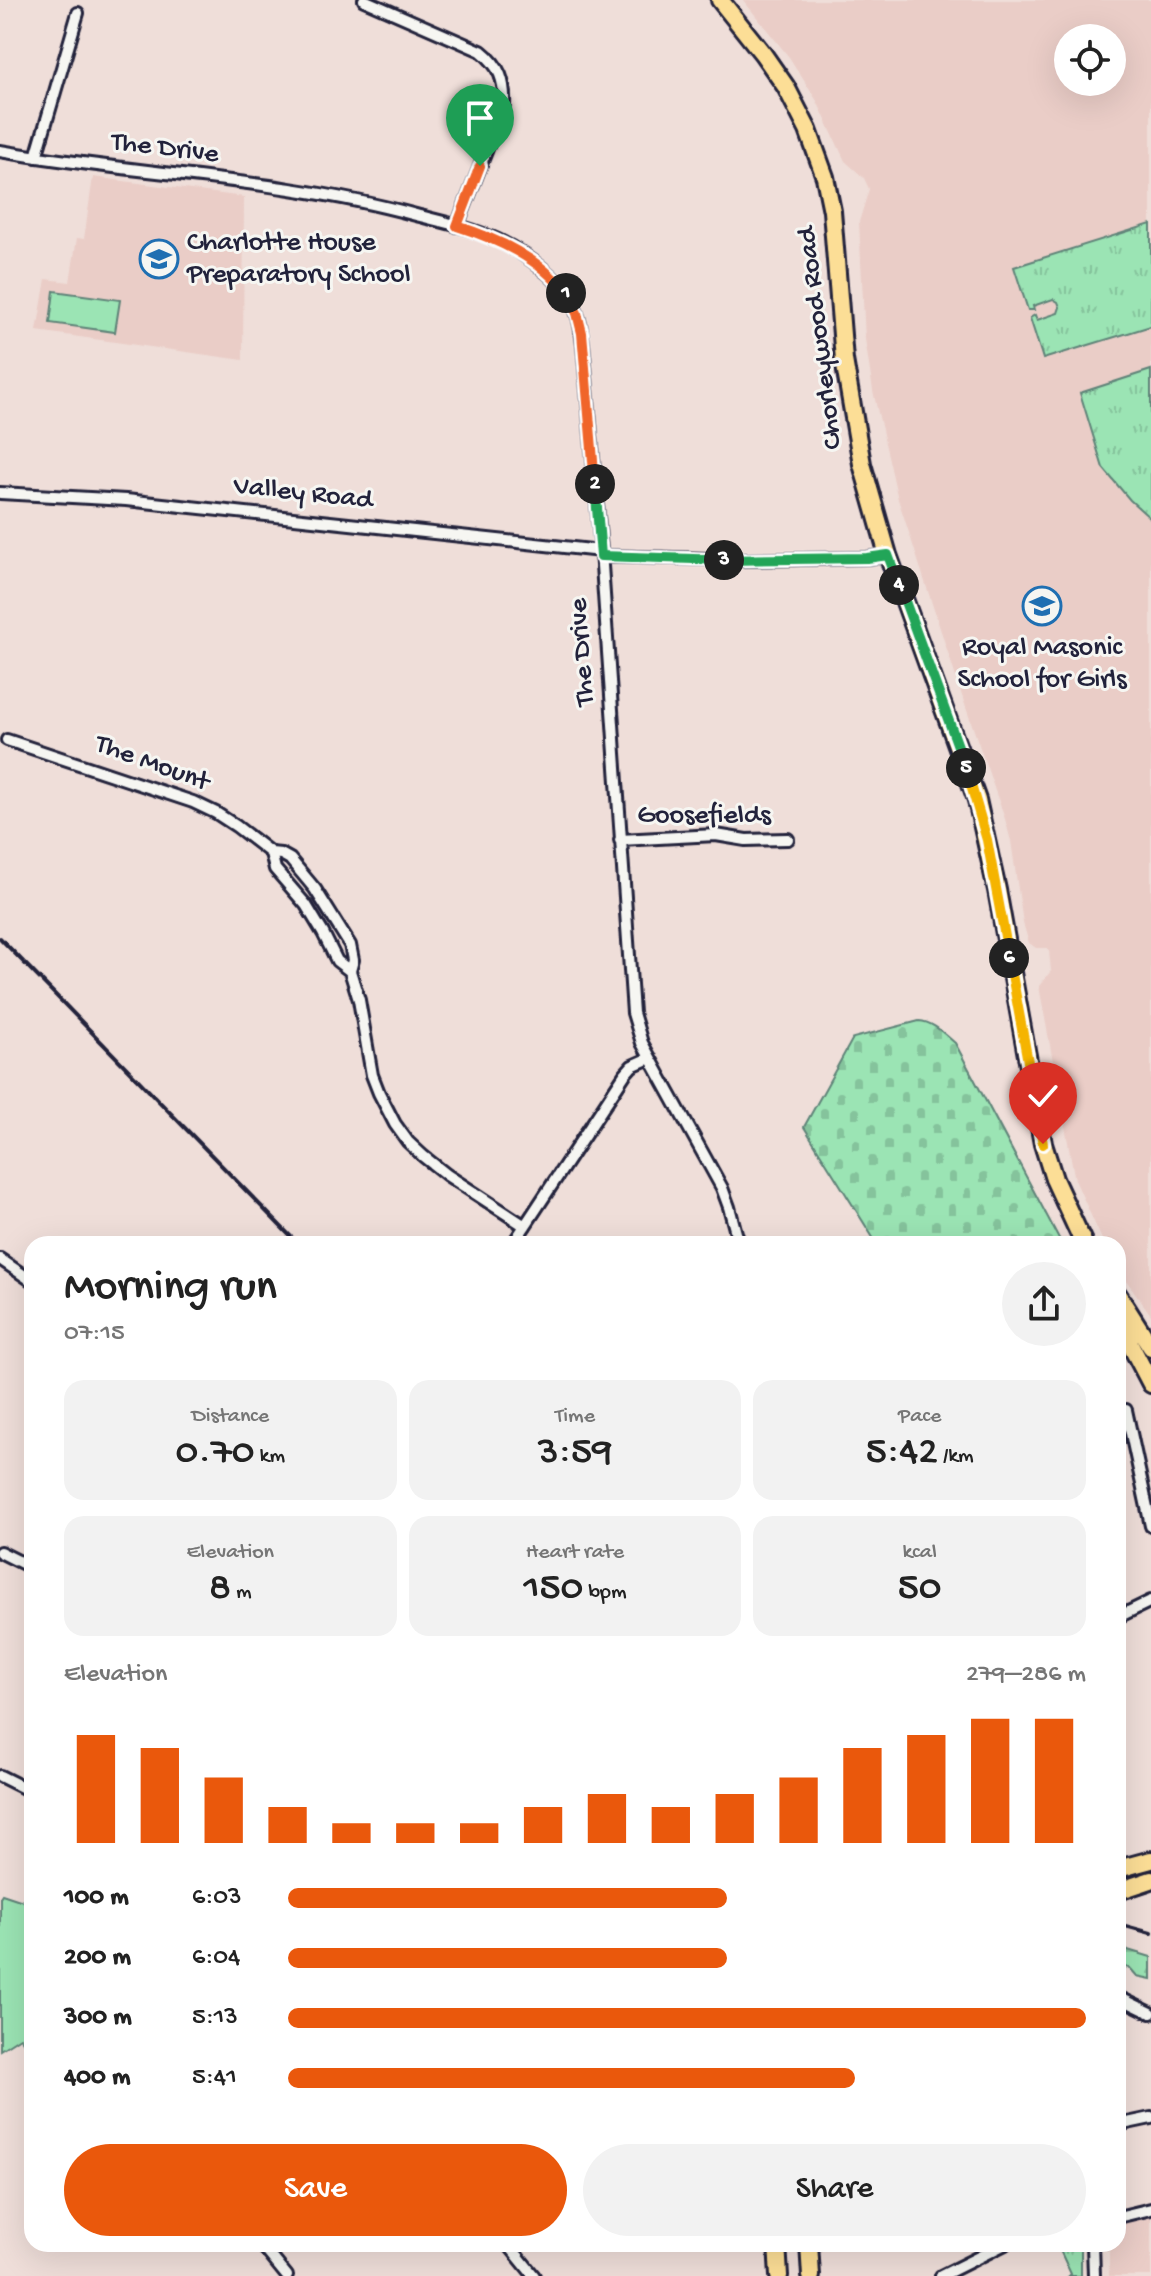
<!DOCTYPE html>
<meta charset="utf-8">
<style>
:root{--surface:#fff;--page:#f2f2f2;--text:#222;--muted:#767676;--accent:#ea580c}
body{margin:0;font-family:"Gochi Hand",sans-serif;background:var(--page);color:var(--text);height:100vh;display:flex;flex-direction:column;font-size:30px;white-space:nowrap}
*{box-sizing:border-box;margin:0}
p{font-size:26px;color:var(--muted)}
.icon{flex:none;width:44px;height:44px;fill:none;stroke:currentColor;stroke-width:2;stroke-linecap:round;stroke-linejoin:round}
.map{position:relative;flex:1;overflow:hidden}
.sheet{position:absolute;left:24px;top:1236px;width:1102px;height:1016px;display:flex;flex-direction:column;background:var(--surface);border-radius:24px;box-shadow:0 8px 32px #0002}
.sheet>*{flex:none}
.controls{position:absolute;left:1054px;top:24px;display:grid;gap:16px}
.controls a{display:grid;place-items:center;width:72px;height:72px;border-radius:50%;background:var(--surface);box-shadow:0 8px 32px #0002;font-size:40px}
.pin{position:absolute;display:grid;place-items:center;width:68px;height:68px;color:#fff;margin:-82px -34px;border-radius:50% 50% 50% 0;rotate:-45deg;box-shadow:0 0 8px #0007}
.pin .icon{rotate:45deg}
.km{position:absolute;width:40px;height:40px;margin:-20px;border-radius:50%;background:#222;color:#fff;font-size:22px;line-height:40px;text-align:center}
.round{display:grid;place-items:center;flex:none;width:84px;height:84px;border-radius:42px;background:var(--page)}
.overview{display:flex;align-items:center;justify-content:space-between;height:136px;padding:0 40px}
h1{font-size:44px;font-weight:600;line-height:60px}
.metrics{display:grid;grid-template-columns:repeat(3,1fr);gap:12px;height:136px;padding:8px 40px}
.metrics div{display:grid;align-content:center;border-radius:20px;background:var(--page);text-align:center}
.metrics b{font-size:40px;font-weight:600}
.metrics small{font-size:22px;font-weight:400}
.metrics p{font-size:22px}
.chart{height:224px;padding:16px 40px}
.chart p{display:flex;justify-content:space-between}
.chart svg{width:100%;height:144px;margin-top:8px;stroke:var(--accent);stroke-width:6}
.cta{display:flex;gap:16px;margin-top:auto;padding:16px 40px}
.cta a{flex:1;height:92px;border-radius:48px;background:var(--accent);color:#fff;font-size:32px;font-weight:600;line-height:92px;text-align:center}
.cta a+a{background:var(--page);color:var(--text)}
ul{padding:0 40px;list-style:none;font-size:26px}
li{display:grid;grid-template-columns:128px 96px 1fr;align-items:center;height:60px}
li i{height:20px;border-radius:10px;background:var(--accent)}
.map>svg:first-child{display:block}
.built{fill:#eacdc7;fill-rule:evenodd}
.grass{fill:url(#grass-tufts);stroke:#5e8378;stroke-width:2}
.forest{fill:url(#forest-firs);stroke:#5e8378;stroke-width:2}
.cemetery{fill:url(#cemetery-stones);stroke:#5e8378;stroke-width:2}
.garden{fill:#9be4b4;stroke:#5e8378;stroke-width:2}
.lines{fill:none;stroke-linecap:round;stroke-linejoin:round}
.minor-casing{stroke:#22223b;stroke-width:16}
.primary-casing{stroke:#22223b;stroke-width:22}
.minor{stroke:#f6f6f2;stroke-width:10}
.primary{stroke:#fcde96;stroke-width:16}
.rail{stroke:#22223b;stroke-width:4}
.split-1-casing{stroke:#fff;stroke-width:16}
.split-2-casing{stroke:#fff;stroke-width:16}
.split-3-casing{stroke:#fff;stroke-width:16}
.split-4-casing{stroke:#fff;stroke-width:16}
.split-5-casing{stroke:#fff;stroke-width:16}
.split-6-casing{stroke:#fff;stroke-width:16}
.split-7-casing{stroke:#fff;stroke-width:16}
.split-1{stroke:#f0652b;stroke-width:10}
.split-2{stroke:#f0652b;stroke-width:10}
.split-3{stroke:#22a559;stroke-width:10}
.split-4{stroke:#22a559;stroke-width:10}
.split-5{stroke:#22a559;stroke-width:10}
.split-6{stroke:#f5b400;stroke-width:10}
.split-7{stroke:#f5b400;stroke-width:10}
.labels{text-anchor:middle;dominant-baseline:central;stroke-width:6;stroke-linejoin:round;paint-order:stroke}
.street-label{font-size:28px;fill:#22223b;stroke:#f6f6f2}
.poi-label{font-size:28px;fill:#22223b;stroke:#f6f6f2;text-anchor:start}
</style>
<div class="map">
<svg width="1151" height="2276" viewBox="0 0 1151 2276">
<defs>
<pattern id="grass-tufts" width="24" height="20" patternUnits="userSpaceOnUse" patternTransform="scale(2)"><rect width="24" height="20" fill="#9be4b4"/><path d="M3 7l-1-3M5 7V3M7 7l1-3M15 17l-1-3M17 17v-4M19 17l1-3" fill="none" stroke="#85c39c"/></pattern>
<pattern id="forest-firs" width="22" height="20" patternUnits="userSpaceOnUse" patternTransform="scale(2)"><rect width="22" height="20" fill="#9be4b4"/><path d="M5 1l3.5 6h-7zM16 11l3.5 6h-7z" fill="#85c39c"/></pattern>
<pattern id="cemetery-stones" width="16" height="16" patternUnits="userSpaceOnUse" patternTransform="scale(2)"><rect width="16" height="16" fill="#9be4b4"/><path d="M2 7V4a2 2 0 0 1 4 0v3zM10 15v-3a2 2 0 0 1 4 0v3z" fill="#85c39c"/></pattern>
</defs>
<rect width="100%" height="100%" fill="#efded9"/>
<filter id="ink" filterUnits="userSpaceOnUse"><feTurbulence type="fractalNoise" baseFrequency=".0125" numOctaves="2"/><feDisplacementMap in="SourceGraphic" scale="16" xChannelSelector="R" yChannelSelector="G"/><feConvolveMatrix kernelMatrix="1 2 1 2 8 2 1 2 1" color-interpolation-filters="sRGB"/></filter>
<g filter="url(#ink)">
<path class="built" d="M 743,0 L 1151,0 L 1151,1315 L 1118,1269 L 1118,1244 L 1104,1244 L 1075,1180 L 1039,986 L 1051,971 L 1049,951 L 1047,948 L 1036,948 L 1029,943 L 1023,923 L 1011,841 L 1005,819 L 964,702 L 898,499 L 873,391 L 865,339 L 859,222 L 869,189 L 864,178 L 845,161 L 817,101 L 789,57 ZM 1068,38 L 1112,38 L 1112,82 L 1068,82 Z
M 93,177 L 244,197 L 243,360 L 37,331 L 46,279 L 70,282 L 77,238 L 84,239 Z
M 1151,2214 L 1151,2276 L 1109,2276 L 1109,2244 L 1118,2244 L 1118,2221 Z"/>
<path class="grass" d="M 1151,224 L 1151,326 L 1043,359 L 1030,318 L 1035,315 L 1037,320 L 1058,313 L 1060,307 L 1058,302 L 1053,299 L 1033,306 L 1034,310 L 1028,310 L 1014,267 Z
M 1151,370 L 1151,519 L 1130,500 L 1103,468 L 1080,393 Z
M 1057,2244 L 1077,2244 L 1081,2248 L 1081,2276 L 1069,2276 L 1071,2274 Z"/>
<path class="forest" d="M 1118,1947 L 1151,1957 L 1151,1979 L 1137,1976 L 1130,1968 L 1118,1966 Z"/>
<path class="cemetery" d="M 919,1021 C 934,1022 944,1034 955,1043 L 1062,1244 L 877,1244 L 804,1127 L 853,1038 Z"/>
<path class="garden" d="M 54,291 L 120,300 L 115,332 L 50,323 Z
M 2,1894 L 32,1904 L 32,2054 L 20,2037 L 0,2050 L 0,1897 Z"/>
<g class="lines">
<defs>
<path id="minor" d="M 364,0 L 481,51 C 500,66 505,81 504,105 L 457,226
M 0,151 C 138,175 281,178 416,215 C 443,222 472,228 498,240 C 521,251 544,268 562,287 C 579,305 582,331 584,355 L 601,551 L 633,1013 L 642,1043 L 722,1188 L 729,1207 L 739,1244
M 36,157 L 78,13
M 0,493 L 126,500 L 601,551
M 601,556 L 745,560 L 867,558 L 888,555
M 7,740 L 193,802 L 216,813 L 236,826 L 271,853 L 281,854 L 290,859 L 315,889 L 350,945 L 353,960 L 350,971 L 359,1000 L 372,1075 L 379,1093 L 395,1124 L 408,1142 L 423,1156 L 447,1175 L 525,1226
M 620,840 L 716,835 L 746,840 L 788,839
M 271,853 L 275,869 L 306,905 L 323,933 L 337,961 L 350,971
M 513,1244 L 625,1074 L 632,1066 L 650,1058
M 0,1259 L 32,1281
M 1126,1410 L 1151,1526
M 0,1552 L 32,1568
M 1118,1617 L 1151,1601
M 0,1776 L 32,1792
M 1118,1997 L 1151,2013
M 1118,2125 L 1151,2118
M 1118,2217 L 1151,2209
M 261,2244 L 287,2276
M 508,2244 L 534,2276
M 1093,2244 L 1094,2276
M 941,2276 L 1005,2244"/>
<path id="primary" d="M 720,0 L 763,54 L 786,87 L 808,130 L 825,177 L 832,211 L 844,360 L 862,464 L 888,555 L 977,800 L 997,890 L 1043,1144 L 1054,1179 L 1084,1244
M 1118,1295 L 1151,1347
M 1118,1321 L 1151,1384
M 1118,1869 L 1151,1860
M 1118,1891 L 1151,1880
M 777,2244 L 779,2276
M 809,2244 L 811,2276"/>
</defs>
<use href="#minor" class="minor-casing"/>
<use href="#primary" class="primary-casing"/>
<use href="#minor" class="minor"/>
<use href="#primary" class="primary"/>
<path class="rail" d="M 0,938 L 298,1244
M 1118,1924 L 1151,1933"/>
</g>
</g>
<g class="lines" filter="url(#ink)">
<defs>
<path id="split-1" d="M 480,166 L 457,226 C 497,239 540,258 566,293"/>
<path id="split-2" d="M 566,293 L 577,313 L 582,333 L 595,484"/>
<path id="split-3" d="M 595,484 L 601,556 L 724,560"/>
<path id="split-4" d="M 724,560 L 867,558 L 888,555 L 899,585"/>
<path id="split-5" d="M 899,585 L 966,768"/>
<path id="split-6" d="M 966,768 L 987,840 L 1009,958"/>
<path id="split-7" d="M 1009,958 L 1043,1144"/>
</defs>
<use href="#split-1" class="split-1-casing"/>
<use href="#split-2" class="split-2-casing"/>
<use href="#split-3" class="split-3-casing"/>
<use href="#split-4" class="split-4-casing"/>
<use href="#split-5" class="split-5-casing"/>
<use href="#split-6" class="split-6-casing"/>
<use href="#split-7" class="split-7-casing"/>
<use href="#split-1" class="split-1"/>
<use href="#split-2" class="split-2"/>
<use href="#split-3" class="split-3"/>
<use href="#split-4" class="split-4"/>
<use href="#split-5" class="split-5"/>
<use href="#split-6" class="split-6"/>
<use href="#split-7" class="split-7"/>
</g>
<defs>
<symbol id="school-ring" viewBox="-11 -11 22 22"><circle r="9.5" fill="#f6f6f2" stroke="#1f6fb2" stroke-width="1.5"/><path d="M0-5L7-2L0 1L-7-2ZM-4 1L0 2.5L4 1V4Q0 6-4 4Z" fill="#1f6fb2"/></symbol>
</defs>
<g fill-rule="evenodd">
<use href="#school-ring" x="137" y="237" width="44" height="44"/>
<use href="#school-ring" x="1020" y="584" width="44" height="44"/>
</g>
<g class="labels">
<g class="street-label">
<text transform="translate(165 149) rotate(7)">The Drive</text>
<text transform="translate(821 338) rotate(-97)">Chorleywood Road</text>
<text transform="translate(303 494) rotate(6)">Valley Road</text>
<text transform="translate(583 652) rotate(-94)">The Drive</text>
<text transform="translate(152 764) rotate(20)">The Mount</text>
<text x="704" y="816">Goosefields</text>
</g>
<g class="poi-label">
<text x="187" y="243">Charlotte House<tspan x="187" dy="32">Preparatory School</tspan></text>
<text x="1042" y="648" text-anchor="middle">Royal Masonic<tspan x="1042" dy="32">School for Girls</tspan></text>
</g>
</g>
</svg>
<div class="controls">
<a><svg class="icon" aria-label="locate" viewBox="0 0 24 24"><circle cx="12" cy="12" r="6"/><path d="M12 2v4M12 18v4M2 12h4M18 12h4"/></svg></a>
</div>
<div class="pin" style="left:480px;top:166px;background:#1e9e55"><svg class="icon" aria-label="arrive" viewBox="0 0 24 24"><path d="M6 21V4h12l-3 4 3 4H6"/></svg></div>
<div class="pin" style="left:1043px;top:1144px;background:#d93025"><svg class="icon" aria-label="check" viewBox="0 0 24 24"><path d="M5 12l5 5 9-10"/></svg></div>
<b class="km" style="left:566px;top:293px">1</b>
<b class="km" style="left:595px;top:484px">2</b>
<b class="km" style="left:724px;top:560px">3</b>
<b class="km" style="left:899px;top:585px">4</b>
<b class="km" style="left:966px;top:768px">5</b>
<b class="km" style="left:1009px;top:958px">6</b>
<section class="sheet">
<div class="overview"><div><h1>Morning run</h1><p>07:15</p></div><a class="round"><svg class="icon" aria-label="share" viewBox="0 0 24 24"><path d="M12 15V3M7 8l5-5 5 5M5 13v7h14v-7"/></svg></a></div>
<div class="metrics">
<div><p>Distance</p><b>0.70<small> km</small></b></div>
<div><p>Time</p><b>3:59</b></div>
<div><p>Pace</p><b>5:42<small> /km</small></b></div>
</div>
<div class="metrics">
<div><p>Elevation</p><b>8<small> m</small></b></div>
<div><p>Heart rate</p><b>150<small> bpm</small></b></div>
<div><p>kcal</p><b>50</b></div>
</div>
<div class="chart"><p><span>Elevation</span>279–286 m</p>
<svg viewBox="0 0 160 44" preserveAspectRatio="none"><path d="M5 44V11M15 44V15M25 44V24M35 44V33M45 44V38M55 44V38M65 44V38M75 44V33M85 44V29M95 44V33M105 44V29M115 44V24M125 44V15M135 44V11M145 44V6M155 44V6"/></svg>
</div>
<ul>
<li><b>100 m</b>6:03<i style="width:55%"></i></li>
<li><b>200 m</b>6:04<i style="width:55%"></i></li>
<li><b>300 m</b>5:13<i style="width:100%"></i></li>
<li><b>400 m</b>5:41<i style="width:71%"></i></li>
</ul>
<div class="cta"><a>Save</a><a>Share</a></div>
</section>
</div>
